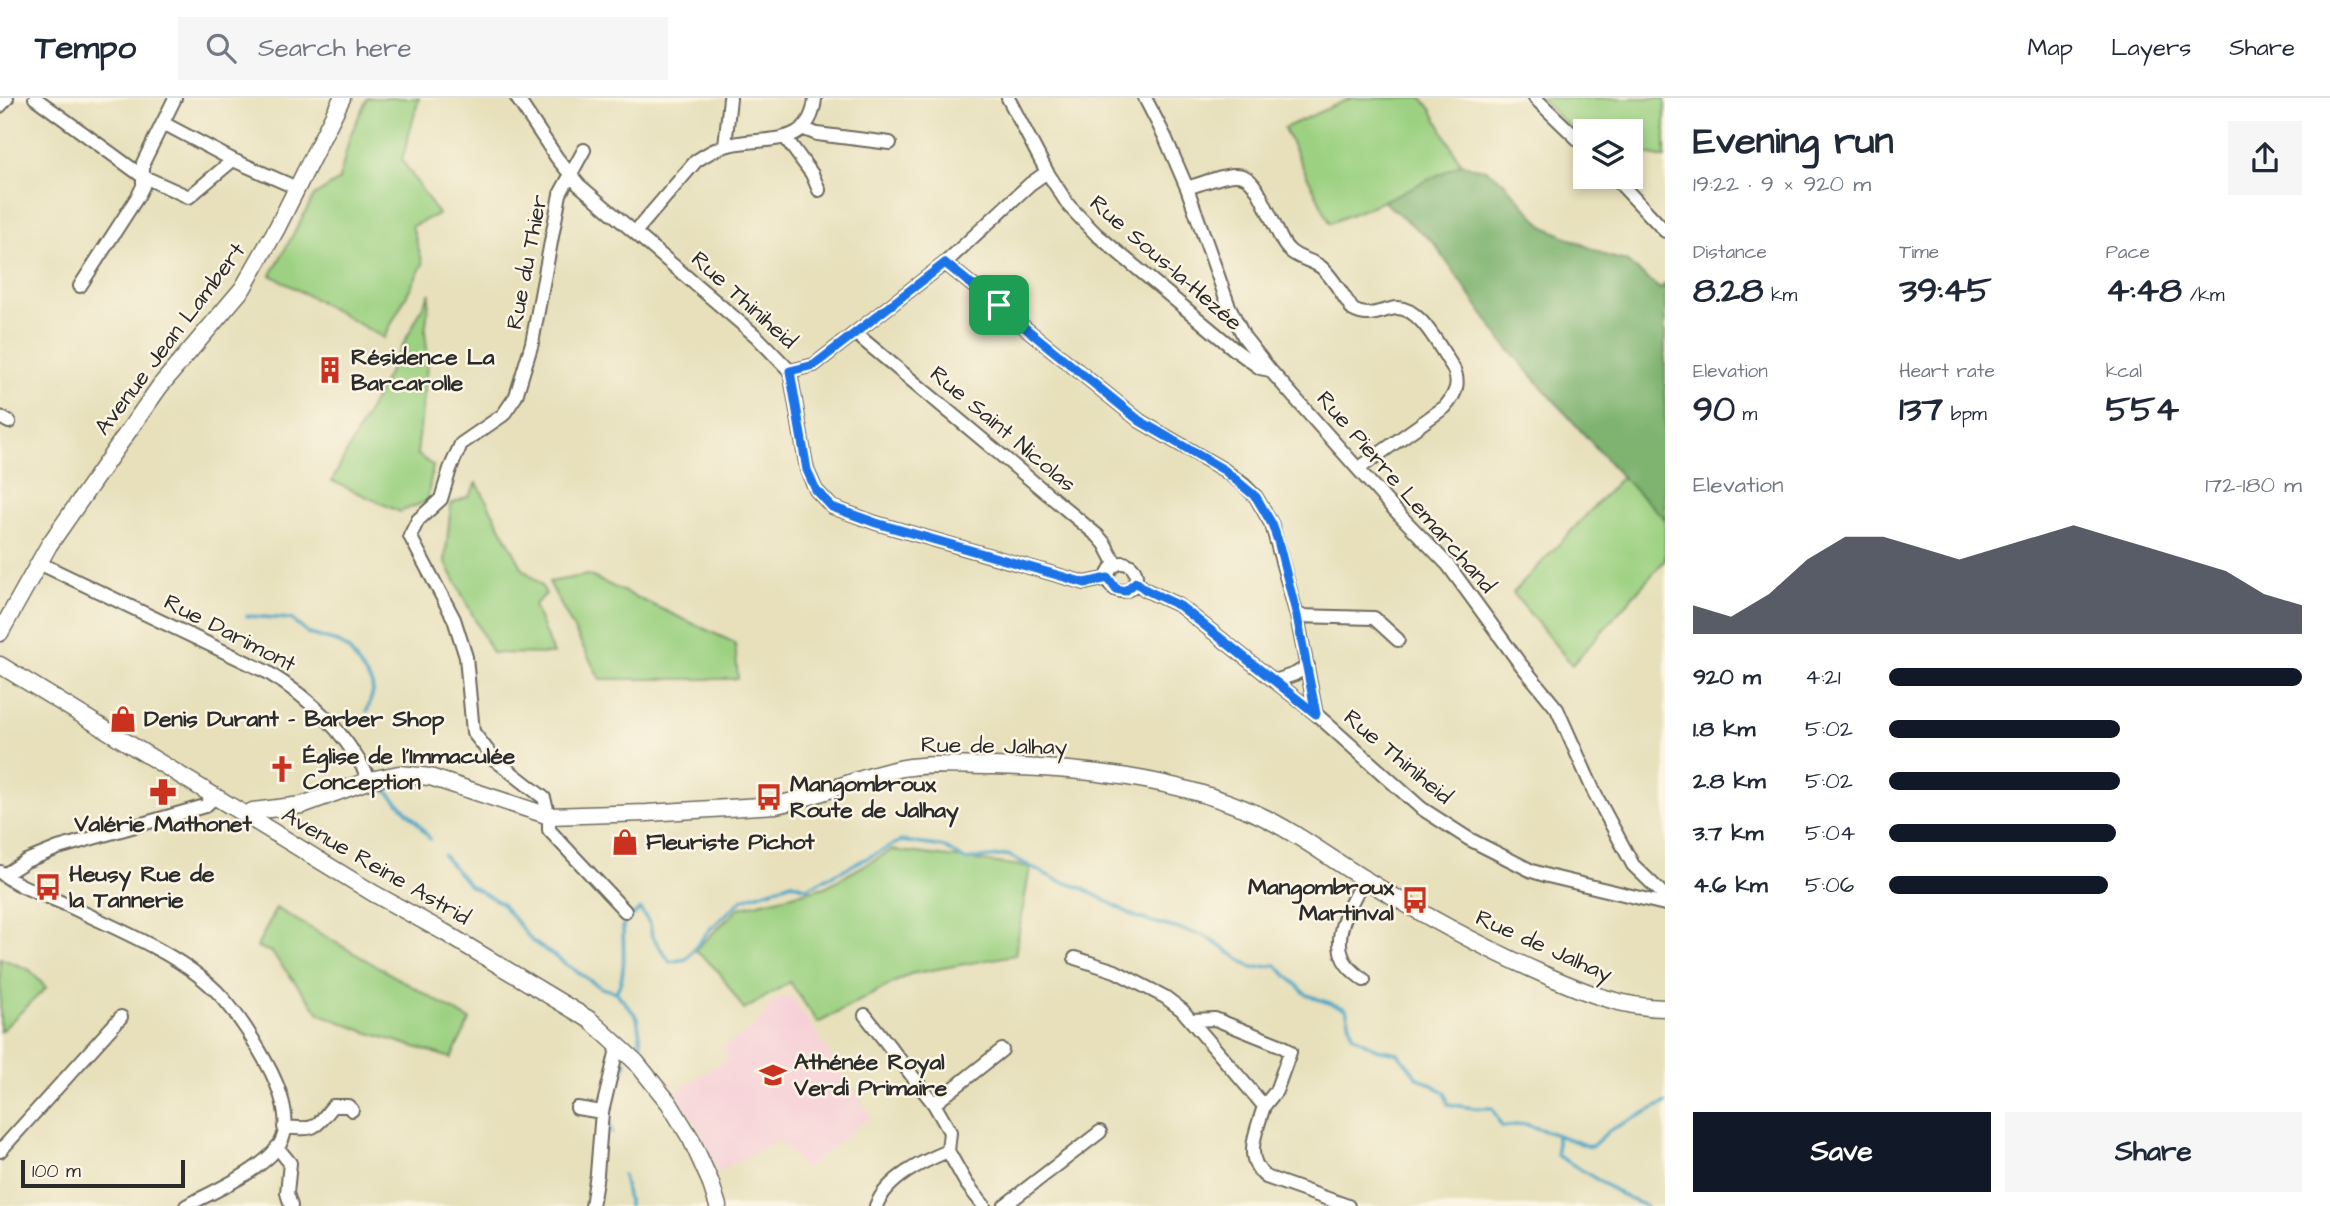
<!DOCTYPE html>
<meta charset="utf-8">
<style>
:root{--surface:#fff;--page:#f6f6f7;--text:#1f2937;--muted:#747a83;--line:#e0e1e3;--accent:#111827}
body{margin:0;font-family:"Architects Daughter",sans-serif;background:var(--page);color:var(--text);height:100vh;display:flex;flex-direction:column;font-size:26px;white-space:nowrap}
*{box-sizing:border-box;margin:0}
p{font-size:23px;color:var(--muted)}
.icon{flex:none;width:38px;height:38px;fill:none;stroke:currentColor;stroke-width:2;stroke-linecap:round;stroke-linejoin:round}
.map{position:relative;flex:1;overflow:hidden}
.sheet{display:flex;flex-direction:column;background:var(--surface);width:665px}
.sheet>*{flex:none}
.controls{position:absolute;left:1573px;top:21px;display:grid;gap:14px}
.controls a{display:grid;place-items:center;width:70px;height:70px;border-radius:0px;background:var(--surface);box-shadow:0 4px 10px #0003;font-size:35px}
.scale{position:absolute;left:21px;bottom:18px;width:164px;box-sizing:border-box;padding-left:7px;border:4px solid #2b2b2b;border-top:0;font-size:19px;line-height:24px;white-space:nowrap;color:#2b2b2b;-webkit-text-stroke:5px #fcf5e5;paint-order:stroke}
.pin{position:absolute;display:grid;place-items:center;width:60px;height:60px;color:#fff;margin:-30px;border-radius:14px;box-shadow:0 4px 10px #0006}
.round{display:grid;place-items:center;flex:none;width:74px;height:74px;border-radius:0px;background:var(--page)}
.headline{display:flex;align-items:center;justify-content:space-between;height:119px;padding:0 28px}
h1{font-size:38px;font-weight:800;line-height:52px}
.figures{display:grid;grid-template-columns:repeat(3,1fr);gap:10px;height:119px;padding:7px 28px}
.figures div{display:grid;align-content:center}
.figures b{font-size:35px;font-weight:800}
.figures small{font-size:19px;font-weight:400}
.figures p{font-size:19px}
.chart{height:196px;padding:14px 28px}
.chart p{display:flex;justify-content:space-between}
.chart svg{width:100%;height:126px;margin-top:7px;fill:var(--accent);opacity:.7}
.cta{display:flex;gap:14px;margin-top:auto;padding:14px 28px}
.cta a{flex:1;height:80px;border-radius:0px;background:var(--accent);color:#fff;font-size:28px;font-weight:800;line-height:80px;text-align:center}
.cta a+a{background:var(--page);color:var(--text)}
ul{padding:0 28px;list-style:none;font-size:23px}
li{display:grid;grid-template-columns:112px 84px 1fr;align-items:center;height:52px}
li i{height:18px;border-radius:9px;background:var(--accent)}
header{display:flex;align-items:center;gap:42px;box-sizing:border-box;height:98px;padding:0 35px;background:var(--surface);border-bottom:2px solid var(--line)}
header strong{font-size:33px}
nav{display:flex;gap:38px;margin-inline-start:auto;font-size:24px}
.search{width:490px;height:63px;background:var(--page);display:flex;align-items:center;gap:18px;box-sizing:border-box;padding:0 24px;border-radius:0px;color:var(--muted);font-size:26px}
main{display:flex;flex:1;min-height:0}
.map>svg:first-child{display:block}
.built{fill:#f6cfd7}
.green{fill:#9dd182;stroke:#647e56;stroke-width:2}
.forest{fill:#7eb370;stroke:#546f4e;stroke-width:2}
.lines{fill:none;stroke-linecap:round;stroke-linejoin:round}
.stream{stroke:#47a5c6;stroke-width:3.5}
.minor-casing{stroke:#6d6a5d;stroke-width:16}
.major-casing{stroke:#6d6a5d;stroke-width:19}
.minor{stroke:#fff;stroke-width:12}
.major{stroke:#fff;stroke-width:16}
.route-casing{stroke:#fff;stroke-width:14}
.route{stroke:#1a73e8;stroke-width:9}
.labels{text-anchor:middle;dominant-baseline:central;stroke-width:5;stroke-linejoin:round;paint-order:stroke}
.street-label{font-size:23px;fill:#2b2b2b;stroke:#fcf5e5}
.poi-label{font-size:23px;font-weight:bold;fill:#2b2b2b;stroke:#fcf5e5;text-anchor:start}
</style>
<header>
<strong>Tempo</strong>
<div class="search"><svg class="icon" aria-label="search" viewBox="0 0 24 24"><circle cx="10" cy="10" r="6"/><path d="M15 15l6 6"/></svg>Search here</div>
<nav><a>Map</a><a>Layers</a><a>Share</a></nav>
</header>
<main>
<div class="map">
<svg width="1665" height="1108" viewBox="0 0 1665 1108">
<rect width="100%" height="100%" fill="#fcf5e5"/>
<filter id="ink" filterUnits="userSpaceOnUse"><feTurbulence type="fractalNoise" baseFrequency=".0143" numOctaves="2"/><feDisplacementMap in="SourceGraphic" scale="14" xChannelSelector="R" yChannelSelector="G"/><feConvolveMatrix kernelMatrix="1 2 1 2 8 2 1 2 1" color-interpolation-filters="sRGB"/></filter>
<filter id="wash" filterUnits="userSpaceOnUse"><feTurbulence type="fractalNoise" baseFrequency=".00686" numOctaves="4" result="noise"/><feDisplacementMap in="SourceGraphic" scale="28" xChannelSelector="R" yChannelSelector="G"/><feGaussianBlur stdDeviation="1.57" result="paint"/><feColorMatrix in="noise" values="0 0 0 0 0 0 0 0 0 0 0 0 0 0 0 0 0 1.4 0 .05"/><feComposite in="paint" operator="in"/></filter>
<g filter="url(#wash)">
<rect width="100%" height="100%" fill="#e7e0bb"/>
<path class="built" d="M 783,899 L 792,899 L 871,1018 L 805,1072 L 779,1042 L 718,1074 L 698,1029 L 674,995 L 728,960 L 722,949 L 744,936 L 759,924 L 771,904 Z"/>
<path class="green" d="M 367,0 L 419,0 L 402,62 L 438,116 L 412,128 L 423,166 L 384,240 L 271,177 L 314,98 L 339,82 L 350,38 Z
M 1351,0 L 1422,0 L 1431,11 L 1461,66 L 1401,96 L 1330,125 L 1284,30 Z
M 1540,0 L 1665,0 L 1665,60 L 1631,53 L 1631,33 L 1586,33 L 1585,45 Z
M 430,195 L 425,234 L 428,259 L 417,356 L 433,368 L 427,403 L 400,414 L 332,383 Z
M 1622,379 L 1665,421 L 1665,462 L 1572,567 L 1513,495 Z
M 477,385 L 523,471 L 541,487 L 546,496 L 534,507 L 553,556 L 492,555 L 445,463 L 451,406 L 469,398 Z
M 588,477 L 735,545 L 738,581 L 600,581 L 549,484 Z
M 892,752 L 1030,769 L 1015,857 L 910,876 L 818,925 L 790,884 L 744,912 L 719,874 L 695,852 L 739,810 L 825,789 Z
M 276,810 L 470,922 L 451,960 L 366,934 L 320,916 L 271,854 L 257,849 Z
M 0,860 L 30,872 L 46,890 L 0,934 Z"/>
<path class="forest" d="M 1461,66 L 1486,72 L 1502,82 L 1543,128 L 1607,158 L 1626,163 L 1660,191 L 1665,186 L 1665,421 L 1622,379 L 1504,246 L 1433,144 L 1383,103 Z"/>
<g class="lines">
<path class="stream" d="M 247,518 L 291,521 L 309,536 L 337,544 L 349,552 L 372,586 L 373,594 L 367,613
M 383,689 L 416,723 L 430,741
M 443,757 L 469,787 L 501,805 L 532,843 L 601,890 L 616,894 L 637,919 L 641,944 L 636,951
M 616,894 C 627,877 623,847 623,827 L 640,811 L 650,826 L 652,838 L 670,864 L 686,861 L 710,831 L 743,801 L 792,785 L 807,790 L 901,743 L 944,749 L 965,762 L 1008,757 L 1057,782 L 1082,790 L 1138,820 L 1205,838 L 1253,870 L 1276,867 L 1307,897 L 1346,911 L 1353,938 L 1376,951 L 1398,955 L 1417,979 L 1445,994 L 1448,1006 L 1473,1010 L 1492,1010 L 1502,1029 L 1525,1026 L 1557,1037 L 1557,1057 L 1627,1100 L 1646,1108
M 612,1035 L 608,1017 L 626,964
M 1557,1037 L 1591,1049 L 1610,1032 L 1665,1005
M 623,1077 L 629,1108"/>
</g>
</g>
<g filter="url(#ink)">
<g class="lines">
<defs>
<path id="minor" d="M 35,0 L 142,78 L 189,99 L 233,62
M 517,0 L 557,60 L 579,87 L 756,238 L 790,273 L 807,372 L 816,392 L 832,409 L 876,425 L 1085,485 L 1108,480
M 1008,0 L 1047,74 L 1069,108 L 1096,136 L 1234,251 L 1260,270 L 1270,272
M 1145,0 L 1165,39 L 1187,90 L 1228,206 L 1244,239 L 1270,272 L 1390,407 L 1448,467 L 1518,563 L 1557,611 L 1595,696 L 1633,767 L 1665,798
M 1535,0 L 1586,49
M 0,8 L 7,0
M 163,25 L 233,62 L 297,90
M 804,31 L 817,36 L 890,45
M 785,39 L 812,76 L 819,92
M 725,48 L 730,0
M 584,52 L 560,96 L 532,245 L 516,298 L 503,317 L 461,346 L 450,371 L 441,401 L 418,422 L 410,438 L 454,521 L 466,559 L 473,634 L 494,661 L 544,700 L 549,718 L 549,732 L 625,813
M 1614,79 L 1665,133
M 1187,90 C 1250,69 1247,68 1275,128 C 1279,136 1282,145 1288,151 C 1297,161 1310,161 1321,169 C 1333,179 1343,198 1353,212 C 1367,220 1377,214 1391,211 C 1418,203 1439,249 1452,268 C 1461,284 1456,296 1445,309 L 1358,371
M 636,133 L 696,63 C 705,57 714,51 725,48 C 761,37 811,53 815,0
M 945,165 L 1140,323 L 1224,372 L 1244,387 L 1256,399 L 1272,427 L 1297,518 L 1374,520 L 1398,542
M 80,188 L 138,98 L 143,88 L 143,65 L 175,0
M 855,235 L 1098,438 L 1105,446 L 1116,467
M 790,273 L 814,267 L 855,235 L 945,165 L 1030,86 L 1047,74
M 0,319 L 9,324
M 39,465 L 267,574 C 314,603 344,633 370,682
M1108 479a14 14 0 1 1 28 0a14 14 0 1 1-28 0Z
M 1136,484 L 1146,492 L 1180,508 L 1316,616 L 1421,710 L 1469,741 L 1532,773 L 1548,778 L 1665,806
M 1297,518 L 1316,616
M 1275,583 L 1295,576 L 1308,568
M 0,774 C 18,789 45,797 67,807 C 118,832 184,857 222,899 C 240,919 254,942 267,966 C 278,986 292,1020 282,1042 C 269,1070 212,1094 186,1108
M 4,777 L 26,763 L 58,750 L 205,708 L 215,699
M 1364,781 C 1352,803 1331,836 1344,862 C 1348,870 1357,877 1364,882
M 1075,860 L 1115,873 L 1165,899 L 1182,912 L 1264,1008 C 1257,1033 1242,1059 1266,1079 L 1348,1108
M 865,917 L 934,1006 L 950,1034 L 948,1053
M 1192,922 L 1215,921 L 1282,948 L 1290,954 L 1276,993 L 1264,1008
M 934,1006 L 1002,952
M 577,1010 L 602,1014
M 284,1029 C 315,1032 314,1032 333,1008 L 348,1008 L 352,1012
M 277,1049 L 290,1065 L 287,1095 L 291,1108
M 0,1053 L 121,919
M 592,1108 L 597,1076 L 602,1014 L 618,947
M 876,1108 C 887,1080 922,1064 948,1053 L 966,1085 L 984,1108
M 1004,1108 L 1100,1034"/>
<path id="major" d="M 0,535 L 49,447 L 113,355 L 160,288 L 243,190 L 277,130 L 342,0
M 0,567 L 373,795 L 444,834 L 590,922 L 636,964 L 669,1005 L 691,1041 L 710,1083 L 718,1108
M 245,717 L 253,713 L 302,707 L 370,682 L 399,676 L 430,679 L 549,718 L 647,715 L 776,707 C 819,699 859,678 903,670 C 933,665 962,668 992,668 C 1083,670 1173,679 1257,716 C 1296,734 1329,760 1366,782 C 1423,817 1482,849 1543,876 C 1582,893 1622,910 1665,910"/>
</defs>
<use href="#minor" class="minor-casing"/>
<use href="#major" class="major-casing"/>
<use href="#minor" class="minor"/>
<use href="#major" class="major"/>
</g>
</g>
<g class="lines" filter="url(#ink)">
<defs>
<path id="route" d="M 945,165 L 1140,323 L 1224,372 L 1256,399 L 1272,426 L 1278,443 L 1297,518 L 1316,616 L 1180,508 L 1146,492 L 1136,484 L 1125,493 L 1116,491 L 1108,480 L 1085,485 L 876,425 L 832,409 L 816,392 L 807,372 L 790,273 L 814,267 Z"/>
</defs>
<use href="#route" class="route-casing"/>
<use href="#route" class="route"/>
</g>
<defs>
<symbol id="building-bare" viewBox="-9 -9 18 18"><path d="M-4-6H4V6H1V3H-1V6H-4ZM-2.5-4.3h1.7v1.8h-1.7ZM.8-4.3h1.7v1.8H.8ZM-2.5-1h1.7V.8h-1.7ZM.8-1h1.7V.8H.8Z" fill="#c8321e" stroke="#fcf5e5" stroke-width="2.5" paint-order="stroke"/></symbol>
<symbol id="shop-bare" viewBox="-9 -9 18 18"><path d="M-5-2.5h2.3a2.7 3.5 0 0 1 5.4 0H5L5.5 6h-11ZM-1.5-2.5h3a1.5 2.3 0 0 0-3 0Z" fill="#c8321e" stroke="#fcf5e5" stroke-width="2.5" paint-order="stroke"/></symbol>
<symbol id="church-bare" viewBox="-9 -9 18 18"><path d="M-1.2-6h2.4v3.5h3.3v2.4h-3.3V6h-2.4V-.1h-3.3v-2.4h3.3Z" fill="#c8321e" stroke="#fcf5e5" stroke-width="2.5" paint-order="stroke"/></symbol>
<symbol id="pharmacy-bare" viewBox="-9 -9 18 18"><path d="M-2-6h4v4h4v4h-4v4h-4v-4h-4v-4h4Z" fill="#c8321e" stroke="#fcf5e5" stroke-width="2.5" paint-order="stroke"/></symbol>
<symbol id="bus-bare" viewBox="-9 -9 18 18"><path d="M-5-6H5V4H4V6H2V4H-2V6H-4V4H-5ZM-3.5-4V0h7V-4ZM-3.5 1.2v1.5H-2V1.2ZM2 1.2v1.5H3.5V1.2Z" fill="#c8321e" stroke="#fcf5e5" stroke-width="2.5" paint-order="stroke"/></symbol>
<symbol id="school-bare" viewBox="-9 -9 18 18"><path d="M0-5L7-2L0 1L-7-2ZM-4 1L0 2.5L4 1V4Q0 6-4 4Z" fill="#c8321e" stroke="#fcf5e5" stroke-width="2.5" paint-order="stroke"/></symbol>
</defs>
<g fill-rule="evenodd">
<use href="#building-bare" x="311" y="253" width="38" height="38"/>
<use href="#shop-bare" x="104" y="602" width="38" height="38"/>
<use href="#church-bare" x="263" y="652" width="38" height="38"/>
<use href="#pharmacy-bare" x="144" y="675" width="38" height="38"/>
<use href="#bus-bare" x="750" y="680" width="38" height="38"/>
<use href="#shop-bare" x="606" y="725" width="38" height="38"/>
<use href="#bus-bare" x="29" y="770" width="38" height="38"/>
<use href="#bus-bare" x="1396" y="783" width="38" height="38"/>
<use href="#school-bare" x="754" y="958" width="38" height="38"/>
</g>
<g class="labels">
<g class="street-label">
<text transform="translate(527 164) rotate(-79)">Rue du Thier</text>
<text transform="translate(1166 165) rotate(41)">Rue Sous-la-Hezée</text>
<text transform="translate(744 202) rotate(42)">Rue Thiniheid</text>
<text transform="translate(170 241) rotate(-53)">Avenue Jean Lambert</text>
<text transform="translate(1003 331) rotate(40)">Rue Saint Nicolas</text>
<text transform="translate(1406 394) rotate(49)">Rue Pierre Lemarchand</text>
<text transform="translate(230 535) rotate(27)">Rue Darimont</text>
<text transform="translate(994 648) rotate(1)">Rue de Jalhay</text>
<text transform="translate(1398 659) rotate(40)">Rue Thiniheid</text>
<text transform="translate(376 768) rotate(30)">Avenue Reine Astrid</text>
<text transform="translate(1544 848) rotate(24)">Rue de Jalhay</text>
</g>
<g class="poi-label">
<text x="351" y="259">Résidence La<tspan x="351" dy="26">Barcarolle</tspan></text>
<text x="144" y="621">Denis Durant - Barber Shop</text>
<text x="303" y="658">Église de l’Immaculée<tspan x="303" dy="26">Conception</tspan></text>
<text x="790" y="686">Mangombroux<tspan x="790" dy="26">Route de Jalhay</tspan></text>
<text x="163" y="726" text-anchor="middle">Valérie Mathonet</text>
<text x="646" y="744">Fleuriste Pichot</text>
<text x="69" y="776">Heusy Rue de<tspan x="69" dy="26">la Tannerie</tspan></text>
<text x="1394" y="789" text-anchor="end">Mangombroux<tspan x="1394" dy="26">Martinval</tspan></text>
<text x="794" y="964">Athénée Royal<tspan x="794" dy="26">Verdi Primaire</tspan></text>
</g>
</g>
</svg>
<div class="controls">
<a><svg class="icon" aria-label="layers" viewBox="0 0 24 24"><path d="M12 4l9 5-9 5-9-5zM3 14l9 5 9-5"/></svg></a>
</div>
<div class="scale">100 m</div>
<div class="pin" style="left:999px;top:207px;background:#1e9e55"><svg class="icon" aria-label="arrive" viewBox="0 0 24 24"><path d="M6 21V4h12l-3 4 3 4H6"/></svg></div>
</div>
<section class="sheet">
<div class="headline"><div><h1>Evening run</h1><p>19:22 · 9 × 920 m</p></div><a class="round"><svg class="icon" aria-label="share" viewBox="0 0 24 24"><path d="M12 15V3M7 8l5-5 5 5M5 13v7h14v-7"/></svg></a></div>
<div class="figures">
<div><p>Distance</p><b>8.28<small> km</small></b></div>
<div><p>Time</p><b>39:45</b></div>
<div><p>Pace</p><b>4:48<small> /km</small></b></div>
</div>
<div class="figures">
<div><p>Elevation</p><b>90<small> m</small></b></div>
<div><p>Heart rate</p><b>137<small> bpm</small></b></div>
<div><p>kcal</p><b>554</b></div>
</div>
<div class="chart"><p><span>Elevation</span>172–180 m</p>
<svg viewBox="0 0 160 44" preserveAspectRatio="none"><path d="M0 44V34L10 38L20 30L30 18L40 10L50 10L60 14L70 18L80 14L90 10L100 6L110 10L120 14L130 18L140 22L150 30L160 34V44z"/></svg>
</div>
<ul>
<li><b>920 m</b>4:21<i style="width:100%"></i></li>
<li><b>1.8 km</b>5:02<i style="width:56%"></i></li>
<li><b>2.8 km</b>5:02<i style="width:56%"></i></li>
<li><b>3.7 km</b>5:04<i style="width:55%"></i></li>
<li><b>4.6 km</b>5:06<i style="width:53%"></i></li>
</ul>
<div class="cta"><a>Save</a><a>Share</a></div>
</section>
</main>
